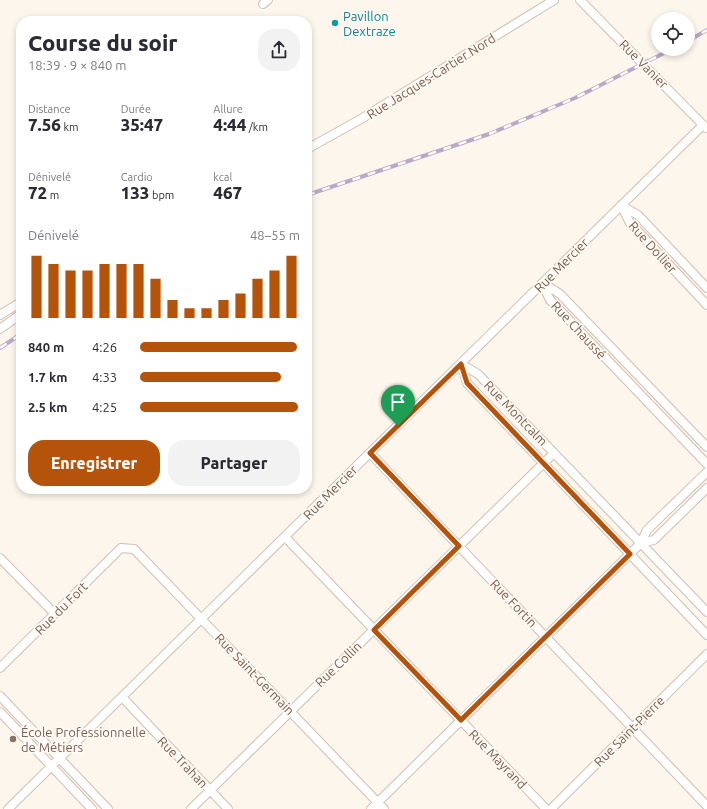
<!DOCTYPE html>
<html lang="fr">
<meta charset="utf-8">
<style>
:root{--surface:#fff;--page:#f2f2f3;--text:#2b2b33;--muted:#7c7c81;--accent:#b45309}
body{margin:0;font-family:Ubuntu,sans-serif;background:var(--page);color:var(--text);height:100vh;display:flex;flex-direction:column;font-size:15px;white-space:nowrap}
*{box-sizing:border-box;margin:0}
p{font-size:13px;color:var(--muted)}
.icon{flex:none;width:22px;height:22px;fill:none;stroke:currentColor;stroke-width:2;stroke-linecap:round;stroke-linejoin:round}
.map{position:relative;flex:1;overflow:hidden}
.panel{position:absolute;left:16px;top:16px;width:296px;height:478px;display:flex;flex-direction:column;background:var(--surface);border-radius:16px;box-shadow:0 2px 6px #0003}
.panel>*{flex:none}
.fabs{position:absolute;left:651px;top:12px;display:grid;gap:8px}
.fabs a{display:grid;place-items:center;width:44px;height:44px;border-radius:50%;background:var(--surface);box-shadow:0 2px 6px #0003;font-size:20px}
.pin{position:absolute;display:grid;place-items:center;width:34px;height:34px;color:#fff;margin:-41px -17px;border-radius:50% 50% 50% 0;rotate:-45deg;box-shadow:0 0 4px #0007}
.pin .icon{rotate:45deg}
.round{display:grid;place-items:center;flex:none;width:42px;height:42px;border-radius:16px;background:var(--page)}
.summary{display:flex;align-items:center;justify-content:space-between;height:68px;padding:0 12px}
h1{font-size:22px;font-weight:800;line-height:30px}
.metrics{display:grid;grid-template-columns:repeat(3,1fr);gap:6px;height:68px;padding:4px 12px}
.metrics div{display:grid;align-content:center}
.metrics b{font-size:17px;font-weight:800}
.metrics small{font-size:11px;font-weight:400}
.metrics p{font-size:11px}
.chart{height:112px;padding:8px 12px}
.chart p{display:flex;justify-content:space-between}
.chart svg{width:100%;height:72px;margin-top:4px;stroke:var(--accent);stroke-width:6}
.primary-button{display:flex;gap:8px;margin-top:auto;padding:8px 12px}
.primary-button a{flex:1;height:46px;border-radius:16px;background:var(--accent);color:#fff;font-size:16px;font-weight:800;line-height:46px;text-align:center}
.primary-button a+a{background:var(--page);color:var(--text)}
ul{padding:0 12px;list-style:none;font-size:13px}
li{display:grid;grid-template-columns:64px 48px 1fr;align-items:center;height:30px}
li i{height:10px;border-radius:5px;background:var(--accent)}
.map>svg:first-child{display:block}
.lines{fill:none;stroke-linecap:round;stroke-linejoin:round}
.minor-casing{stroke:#d1beb0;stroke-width:10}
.minor{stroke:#fff;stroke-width:8}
.rail-casing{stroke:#b9a8c9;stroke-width:4}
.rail{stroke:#fffaf3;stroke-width:2.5;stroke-dasharray:8;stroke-linecap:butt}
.route-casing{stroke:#fff;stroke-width:8}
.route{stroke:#b45309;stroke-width:5}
.culture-dot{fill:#0f9aa8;stroke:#fffaf3;stroke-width:1.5}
.education-dot{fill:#8d6e63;stroke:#fffaf3;stroke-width:1.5}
.labels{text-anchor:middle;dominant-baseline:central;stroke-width:3.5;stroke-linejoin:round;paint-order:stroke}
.culture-label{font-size:13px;fill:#0d838f;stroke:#fffaf3;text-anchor:start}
.street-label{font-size:13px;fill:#7a5c4d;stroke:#fffaf3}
.education-label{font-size:13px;fill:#785e54;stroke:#fffaf3;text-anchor:start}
</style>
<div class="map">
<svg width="707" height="809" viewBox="0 0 707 809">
<rect width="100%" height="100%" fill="#fdf6ec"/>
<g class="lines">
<defs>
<path id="minor" d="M 580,0 L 706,128
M 263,4 L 268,0
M 307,149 L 361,119 L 554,0
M 621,205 L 630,223 L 707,305
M 622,206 L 638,215 L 707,288
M 542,283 L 550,300 L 707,464
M 543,283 L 560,294 L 707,447
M 0,315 L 21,302
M 0,329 L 21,314
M 461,364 L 467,383 L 707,635
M 461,364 L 478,374 L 707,612
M 370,453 L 707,806
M 285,537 L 546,809
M 641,543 L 654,540 L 707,488
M 0,558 L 55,614
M 0,668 L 121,548 L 134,549 L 384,809
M 0,696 L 108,809
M 122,697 L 228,809
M 0,712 L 92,809
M 8,809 L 703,125
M 191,809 L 554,453
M 371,809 L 641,543 L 647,530 L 707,472
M 551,809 L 707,654"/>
</defs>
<use href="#minor" class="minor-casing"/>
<use href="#minor" class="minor"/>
<defs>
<path id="rail" d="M 688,41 L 707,30
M 307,195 L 489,134 L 575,98 L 672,49
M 0,348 L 21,334"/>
</defs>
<use href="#rail" class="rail-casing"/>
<use href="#rail" class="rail"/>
</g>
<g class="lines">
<defs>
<path id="route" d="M 461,364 L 467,383 L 630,554 L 461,720 L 374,630 L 459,546 L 370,453 Z"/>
</defs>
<use href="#route" class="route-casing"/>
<use href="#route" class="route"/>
</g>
<circle class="culture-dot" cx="335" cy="23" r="4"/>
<circle class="education-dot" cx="13" cy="739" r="4"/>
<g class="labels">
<g class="culture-label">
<text x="343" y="16">Pavillon<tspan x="343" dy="15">Dextraze</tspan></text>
</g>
<g class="street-label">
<text transform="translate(644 64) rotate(45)">Rue Vanier</text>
<text transform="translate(431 76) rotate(-32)">Rue Jacques-Cartier Nord</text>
<text transform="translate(653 247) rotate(48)">Rue Dollier</text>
<text transform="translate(561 265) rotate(-45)">Rue Mercier</text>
<text transform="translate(579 330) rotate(47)">Rue Chaussé</text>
<text transform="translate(516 413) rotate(46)">Rue Montcalm</text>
<text transform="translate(330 492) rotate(-45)">Rue Mercier</text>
<text transform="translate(514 603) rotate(46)">Rue Fortin</text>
<text transform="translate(61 608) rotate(-45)">Rue du Fort</text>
<text transform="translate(338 664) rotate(-44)">Rue Collin</text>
<text transform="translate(255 674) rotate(46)">Rue Saint-Germain</text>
<text transform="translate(629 731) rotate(-45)">Rue Saint-Pierre</text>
<text transform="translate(498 759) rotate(46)">Rue Mayrand</text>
<text transform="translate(183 762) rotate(46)">Rue Trahan</text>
</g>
<g class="education-label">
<text x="21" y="732">École Professionnelle<tspan x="21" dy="15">de Métiers</tspan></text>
</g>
</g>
</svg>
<div class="fabs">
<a><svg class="icon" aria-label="locate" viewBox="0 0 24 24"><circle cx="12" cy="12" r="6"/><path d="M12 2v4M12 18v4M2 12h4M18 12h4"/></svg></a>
</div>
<div class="pin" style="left:398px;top:426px;background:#1e9e55"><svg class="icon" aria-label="arrive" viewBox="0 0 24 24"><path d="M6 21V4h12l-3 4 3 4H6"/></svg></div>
<section class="panel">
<div class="summary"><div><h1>Course du soir</h1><p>18:39 · 9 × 840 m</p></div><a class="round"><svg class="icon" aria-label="share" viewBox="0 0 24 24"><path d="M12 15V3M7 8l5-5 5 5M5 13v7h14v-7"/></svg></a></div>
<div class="metrics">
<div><p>Distance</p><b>7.56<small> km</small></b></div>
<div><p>Durée</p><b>35:47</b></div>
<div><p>Allure</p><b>4:44<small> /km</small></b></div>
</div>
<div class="metrics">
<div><p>Dénivelé</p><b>72<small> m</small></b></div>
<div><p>Cardio</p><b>133<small> bpm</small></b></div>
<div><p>kcal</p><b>467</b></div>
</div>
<div class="chart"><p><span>Dénivelé</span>48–55 m</p>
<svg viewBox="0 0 160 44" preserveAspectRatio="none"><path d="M5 44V6M15 44V11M25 44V15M35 44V15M45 44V11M55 44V11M65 44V11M75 44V20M85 44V33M95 44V38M105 44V38M115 44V33M125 44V29M135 44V20M145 44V15M155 44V6"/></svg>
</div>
<ul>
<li><b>840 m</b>4:26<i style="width:98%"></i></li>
<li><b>1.7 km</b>4:33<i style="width:88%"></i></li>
<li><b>2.5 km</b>4:25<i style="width:99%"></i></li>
</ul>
<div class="primary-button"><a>Enregistrer</a><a>Partager</a></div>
</section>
</div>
